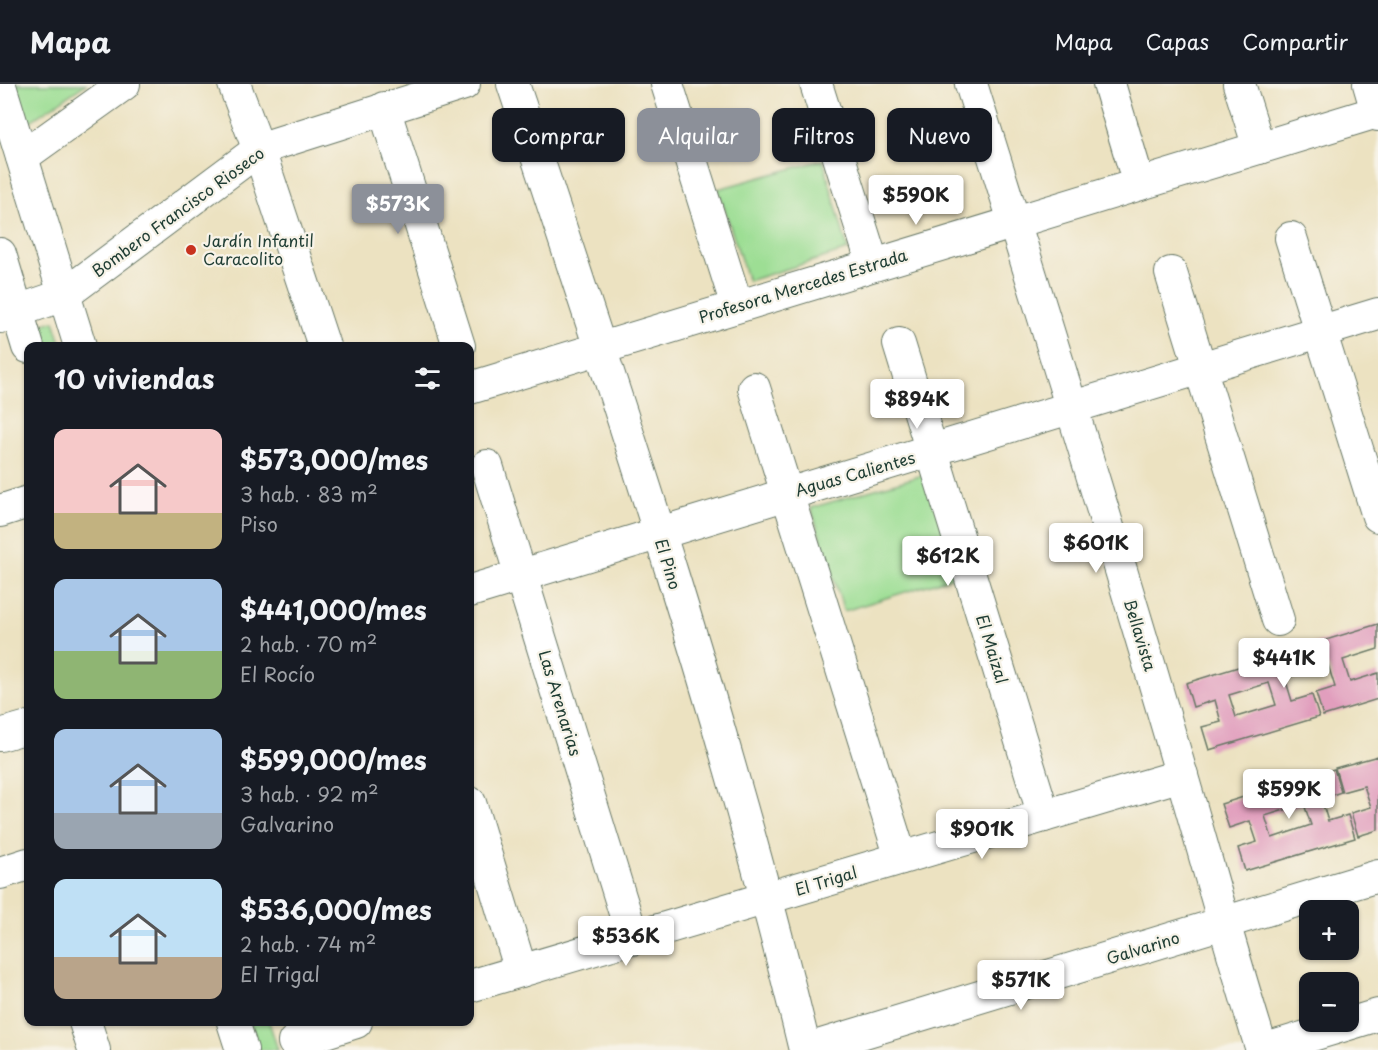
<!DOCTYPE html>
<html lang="es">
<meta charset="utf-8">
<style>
:root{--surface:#171b24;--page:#20242c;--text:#f1f3f6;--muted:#9ea1a6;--line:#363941;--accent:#8c9099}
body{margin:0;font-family:"Playpen Sans",sans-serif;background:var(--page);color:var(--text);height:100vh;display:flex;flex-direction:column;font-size:22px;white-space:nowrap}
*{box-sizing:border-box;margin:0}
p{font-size:20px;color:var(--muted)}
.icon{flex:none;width:33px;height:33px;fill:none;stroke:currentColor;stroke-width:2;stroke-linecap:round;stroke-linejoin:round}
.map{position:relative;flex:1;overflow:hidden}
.panel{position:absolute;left:24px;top:258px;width:450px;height:684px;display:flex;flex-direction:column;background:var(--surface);border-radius:12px;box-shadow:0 2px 4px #0004}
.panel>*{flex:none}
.hud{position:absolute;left:492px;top:24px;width:570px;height:54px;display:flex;gap:12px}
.fabs{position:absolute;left:1299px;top:816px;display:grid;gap:12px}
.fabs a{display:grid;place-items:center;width:60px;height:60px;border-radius:12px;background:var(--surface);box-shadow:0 2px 4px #0004;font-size:30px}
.price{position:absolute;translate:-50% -51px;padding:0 14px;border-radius:6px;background:#fff;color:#222;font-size:20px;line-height:39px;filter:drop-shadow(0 2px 3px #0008)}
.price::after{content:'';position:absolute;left:50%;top:36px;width:18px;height:14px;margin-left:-9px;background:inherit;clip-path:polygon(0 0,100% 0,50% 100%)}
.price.current{background:var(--accent);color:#fff}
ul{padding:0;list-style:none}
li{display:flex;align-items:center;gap:18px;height:150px;padding:0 30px}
li span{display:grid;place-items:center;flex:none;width:168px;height:120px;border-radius:12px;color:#555}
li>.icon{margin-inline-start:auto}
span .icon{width:72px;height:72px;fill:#fffc;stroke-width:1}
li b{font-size:26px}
h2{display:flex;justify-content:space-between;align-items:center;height:72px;padding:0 30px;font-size:26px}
.pill{padding:0 21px;border-radius:12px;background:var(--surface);box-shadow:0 2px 4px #0004;font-size:21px;line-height:54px}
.pill.current{background:var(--accent);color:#fff}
header{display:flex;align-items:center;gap:36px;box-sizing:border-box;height:84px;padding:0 30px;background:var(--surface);border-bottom:2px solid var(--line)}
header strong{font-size:28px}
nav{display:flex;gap:33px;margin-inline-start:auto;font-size:21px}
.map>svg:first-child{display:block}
.green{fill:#9dde94;stroke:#5e8e64;stroke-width:1.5}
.building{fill:#e19ebd;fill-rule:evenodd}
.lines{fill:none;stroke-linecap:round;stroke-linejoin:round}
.minor-casing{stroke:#677765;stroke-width:34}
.minor{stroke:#fff;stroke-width:32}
.poi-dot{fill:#c8321e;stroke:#f7f3e8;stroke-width:2}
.labels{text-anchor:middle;stroke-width:4.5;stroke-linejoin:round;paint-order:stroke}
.street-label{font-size:16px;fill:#1f3d34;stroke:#f7f3e8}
.poi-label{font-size:16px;fill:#1f3d34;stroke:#f7f3e8;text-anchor:start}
</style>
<header>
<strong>Mapa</strong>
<nav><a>Mapa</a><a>Capas</a><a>Compartir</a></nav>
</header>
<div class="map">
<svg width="1378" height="966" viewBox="0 0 1378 966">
<rect width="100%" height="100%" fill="#f7f3e8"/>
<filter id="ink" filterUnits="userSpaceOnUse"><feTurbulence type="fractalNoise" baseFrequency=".0167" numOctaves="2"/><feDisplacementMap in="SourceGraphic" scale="12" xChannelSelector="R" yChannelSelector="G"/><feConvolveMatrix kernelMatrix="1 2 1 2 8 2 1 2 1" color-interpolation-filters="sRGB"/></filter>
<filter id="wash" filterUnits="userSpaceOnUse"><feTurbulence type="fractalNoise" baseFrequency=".008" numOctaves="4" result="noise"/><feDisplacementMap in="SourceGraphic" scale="24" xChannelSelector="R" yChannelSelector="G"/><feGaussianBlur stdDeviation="1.35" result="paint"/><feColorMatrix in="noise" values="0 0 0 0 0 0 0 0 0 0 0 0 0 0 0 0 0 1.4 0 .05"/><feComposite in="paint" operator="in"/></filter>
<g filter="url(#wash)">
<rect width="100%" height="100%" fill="#ece2c1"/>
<!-- green -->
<g class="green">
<path d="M16 0H86L26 40Z"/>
<path d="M823 76 848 166 748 197 718 105Z"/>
<path d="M54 237 62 262H44L38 242Z"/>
<path d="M930 389 960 491 844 527 811 424Z"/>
<path d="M250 938H269L278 966H259Z"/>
</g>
<g id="blocks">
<!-- building -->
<g class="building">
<path d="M1378 540V565L1343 576 1350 598 1378 589V615L1323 632 1316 609 1335 603 1328 581 1306 587 1285 594 1292 617 1312 611 1319 633 1209 666 1202 643 1221 638 1215 616 1193 623 1186 599ZM1269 599 1276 621 1236 633 1229 611Z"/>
<path d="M1378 672V746L1358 752 1351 729 1371 723 1364 702 1342 708 1335 684Z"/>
<path d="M1334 685 1341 708 1321 715 1328 737 1348 731 1355 754 1245 787 1238 764 1257 758 1250 737 1229 744 1221 720ZM1304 720 1311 741 1272 754 1265 732Z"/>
</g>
</g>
</g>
<g filter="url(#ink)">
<use href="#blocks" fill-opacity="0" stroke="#677765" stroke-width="1.5"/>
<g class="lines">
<!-- minor casing -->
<g class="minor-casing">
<g id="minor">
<path d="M234 0 259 66 324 262"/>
<path d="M513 0C619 319 726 639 805 966"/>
<path d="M667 0 737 222"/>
<path d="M816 0 873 181"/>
<path d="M971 0C1043 229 1114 458 1181 689 1208 781 1233 874 1262 966"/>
<path d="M1109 0 1139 100"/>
<path d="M1239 0 1259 64"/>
<path d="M1369 0 1378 31"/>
<path d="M0 2 80 262"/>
<path d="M384 24 459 262"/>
<path d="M22 73 124 0"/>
<path d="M1291 154 1378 432"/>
<path d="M0 170 28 263"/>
<path d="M1171 189 1278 536"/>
<path d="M0 233 64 211 250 72 268 62 464 0"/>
<path d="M899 260 1044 732"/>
<path d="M470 304 1377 28"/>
<path d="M754 304 901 774"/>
<path d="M487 382 633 855"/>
<path d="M0 427 28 418"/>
<path d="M470 507 1378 230"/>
<path d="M0 651 28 643"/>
<path d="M470 719 521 887"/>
<path d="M0 789 28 780"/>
<path d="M470 902 1182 691"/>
<path d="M85 938 94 966"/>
<path d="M233 938 242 966"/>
<path d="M294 958 356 938"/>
<path d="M805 966 1378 792"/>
<path d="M1263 966 1378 931"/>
</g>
</g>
<!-- minor -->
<use href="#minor" class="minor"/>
</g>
</g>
<!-- markers -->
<circle class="poi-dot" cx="191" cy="166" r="6"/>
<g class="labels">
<!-- street labels -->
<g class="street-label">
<text transform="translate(178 128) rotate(-36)" y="6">Bombero Francisco Rioseco</text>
<text transform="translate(803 202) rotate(-17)" y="6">Profesora Mercedes Estrada</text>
<text transform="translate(855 390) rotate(-16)" y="6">Aguas Calientes</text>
<text transform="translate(668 480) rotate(73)" y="6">El Pino</text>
<text transform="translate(1140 551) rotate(73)" y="6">Bellavista</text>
<text transform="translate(992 565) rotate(73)" y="6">El Maizal</text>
<text transform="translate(560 619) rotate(73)" y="6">Las Arenarias</text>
<text transform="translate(826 797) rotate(-17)" y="6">El Trigal</text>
<text transform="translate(1143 864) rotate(-17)" y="6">Galvarino</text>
</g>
<!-- poi labels -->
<g class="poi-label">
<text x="203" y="163">Jardín Infantil<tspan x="203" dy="18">Caracolito</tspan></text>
</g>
</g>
</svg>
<div class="fabs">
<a>+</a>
<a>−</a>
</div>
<b class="price" style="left:916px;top:142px">$590K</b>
<b class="price current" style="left:398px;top:151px">$573K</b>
<b class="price" style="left:917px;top:346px">$894K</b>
<b class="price" style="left:1096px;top:490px">$601K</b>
<b class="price" style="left:948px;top:503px">$612K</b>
<b class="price" style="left:1284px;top:605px">$441K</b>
<b class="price" style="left:1289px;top:736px">$599K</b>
<b class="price" style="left:982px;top:776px">$901K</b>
<b class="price" style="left:626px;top:883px">$536K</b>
<b class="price" style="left:1021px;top:927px">$571K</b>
<div class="hud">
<a class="pill">Comprar</a>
<a class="pill current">Alquilar</a>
<a class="pill">Filtros</a>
<a class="pill">Nuevo</a>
</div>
<section class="panel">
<h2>10 viviendas<svg class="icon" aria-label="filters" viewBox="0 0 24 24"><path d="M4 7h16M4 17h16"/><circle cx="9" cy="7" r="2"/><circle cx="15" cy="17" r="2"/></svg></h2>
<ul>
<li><span style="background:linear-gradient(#f6c9c9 70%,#c2b280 0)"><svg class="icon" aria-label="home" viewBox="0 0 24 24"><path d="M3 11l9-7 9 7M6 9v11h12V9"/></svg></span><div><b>$573,000/mes</b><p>3 hab. · 83 m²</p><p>Piso</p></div></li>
<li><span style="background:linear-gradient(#a9c7e8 60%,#8fb573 0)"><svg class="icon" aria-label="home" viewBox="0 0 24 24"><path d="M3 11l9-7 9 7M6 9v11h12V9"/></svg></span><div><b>$441,000/mes</b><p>2 hab. · 70 m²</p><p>El Rocío</p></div></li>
<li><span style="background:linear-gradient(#a9c7e8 70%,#9aa5b1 0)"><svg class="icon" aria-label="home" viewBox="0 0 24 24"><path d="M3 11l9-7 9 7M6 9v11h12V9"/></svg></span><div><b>$599,000/mes</b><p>3 hab. · 92 m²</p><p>Galvarino</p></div></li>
<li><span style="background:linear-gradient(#bfe0f5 65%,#b9a48a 0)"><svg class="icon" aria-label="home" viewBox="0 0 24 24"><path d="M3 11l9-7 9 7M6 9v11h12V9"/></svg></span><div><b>$536,000/mes</b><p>2 hab. · 74 m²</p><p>El Trigal</p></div></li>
</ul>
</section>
</div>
